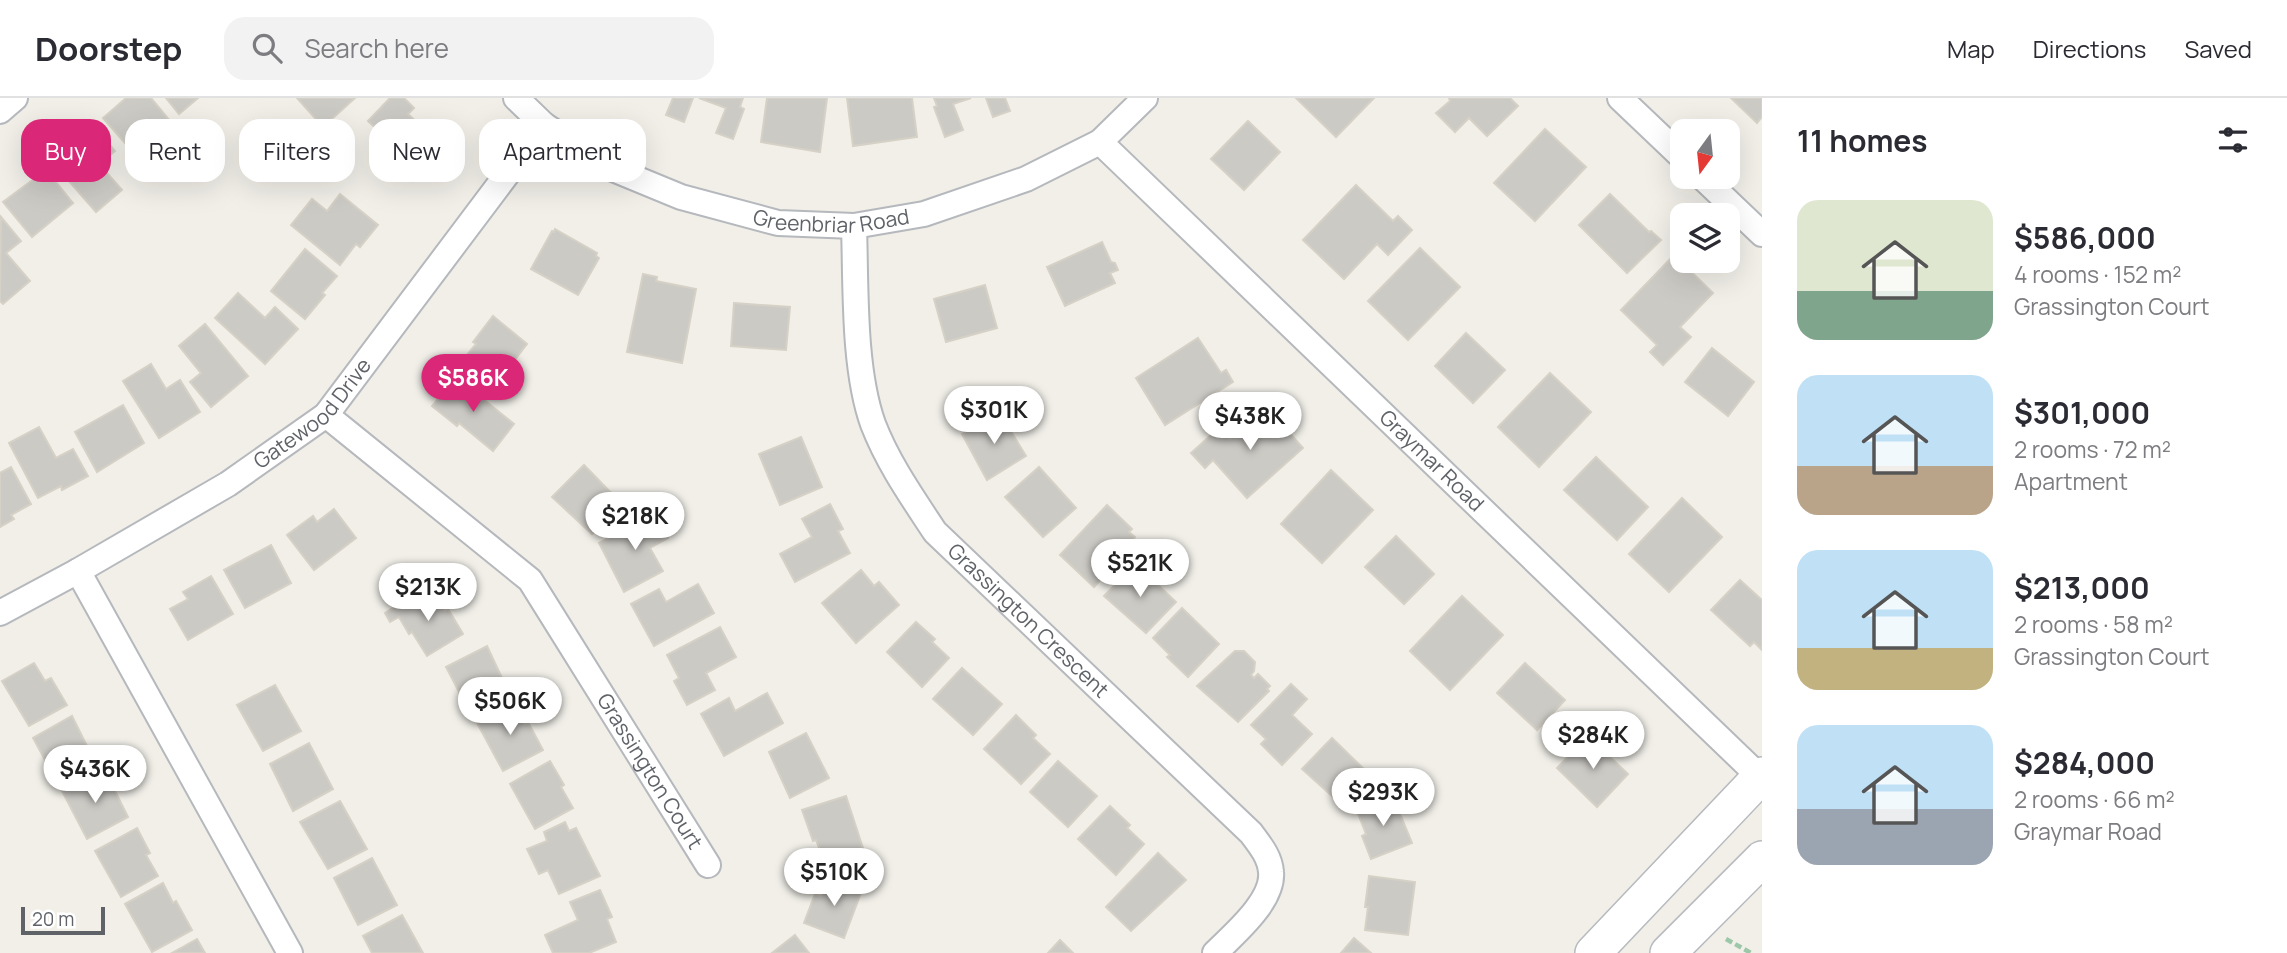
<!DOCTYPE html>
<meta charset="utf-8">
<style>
:root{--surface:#fff;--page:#f2f2f3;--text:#2b2b33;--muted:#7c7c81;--line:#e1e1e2;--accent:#db2777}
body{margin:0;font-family:Manrope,sans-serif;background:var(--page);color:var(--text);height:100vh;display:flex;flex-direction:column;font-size:26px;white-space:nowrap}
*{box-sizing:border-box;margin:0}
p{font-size:23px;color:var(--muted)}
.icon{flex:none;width:38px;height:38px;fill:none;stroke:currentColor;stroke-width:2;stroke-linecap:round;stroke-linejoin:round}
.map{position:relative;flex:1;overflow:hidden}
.drawer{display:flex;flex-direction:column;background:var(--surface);width:525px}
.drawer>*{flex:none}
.top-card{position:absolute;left:21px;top:21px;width:665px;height:63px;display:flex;gap:14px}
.needle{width:46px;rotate:195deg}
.buttons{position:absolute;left:1670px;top:21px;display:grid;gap:14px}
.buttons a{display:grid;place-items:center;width:70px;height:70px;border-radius:14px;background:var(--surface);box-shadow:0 7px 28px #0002;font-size:35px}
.scale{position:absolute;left:21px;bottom:18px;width:84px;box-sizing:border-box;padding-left:7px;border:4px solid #5f6368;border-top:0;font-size:19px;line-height:24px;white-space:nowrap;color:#5f6368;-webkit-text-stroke:5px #fff;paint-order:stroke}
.price{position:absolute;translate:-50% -60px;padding:0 16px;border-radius:24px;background:#fff;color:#222;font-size:23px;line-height:46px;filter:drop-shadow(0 2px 4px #0008)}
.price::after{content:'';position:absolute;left:50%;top:42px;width:21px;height:16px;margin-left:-10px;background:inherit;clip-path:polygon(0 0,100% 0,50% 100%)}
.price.active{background:var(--accent);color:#fff}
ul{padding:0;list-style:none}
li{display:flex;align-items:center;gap:21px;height:175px;padding:0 35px}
li span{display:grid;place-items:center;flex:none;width:196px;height:140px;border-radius:21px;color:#555}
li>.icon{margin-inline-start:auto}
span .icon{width:84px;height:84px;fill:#fffc;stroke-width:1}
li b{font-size:30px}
h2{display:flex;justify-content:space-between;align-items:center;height:84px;padding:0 35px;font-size:30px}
.tag{padding:0 24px;border-radius:21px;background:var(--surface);box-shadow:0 7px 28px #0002;font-size:24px;line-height:63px}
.tag.active{background:var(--accent);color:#fff}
header{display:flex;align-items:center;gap:42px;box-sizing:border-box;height:98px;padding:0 35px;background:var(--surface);border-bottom:2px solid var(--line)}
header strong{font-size:33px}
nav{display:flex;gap:38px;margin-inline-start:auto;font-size:24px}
.search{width:490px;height:63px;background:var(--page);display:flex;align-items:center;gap:18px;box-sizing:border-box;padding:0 24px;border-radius:21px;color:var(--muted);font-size:26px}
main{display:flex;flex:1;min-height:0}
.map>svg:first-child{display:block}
.building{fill:#cccac5;stroke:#d6d1c6;stroke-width:2}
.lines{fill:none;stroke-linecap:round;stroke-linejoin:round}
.street-casing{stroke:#b5b8bc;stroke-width:28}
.secondary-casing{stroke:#b6babf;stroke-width:38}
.path{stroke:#9cc7a9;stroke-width:4.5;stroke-dasharray:7 3.5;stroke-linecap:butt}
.street{stroke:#fff;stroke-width:24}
.secondary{stroke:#fff;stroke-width:35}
.labels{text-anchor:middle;stroke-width:5;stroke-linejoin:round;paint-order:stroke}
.street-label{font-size:21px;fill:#5f6368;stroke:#fff}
</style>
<header>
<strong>Doorstep</strong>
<div class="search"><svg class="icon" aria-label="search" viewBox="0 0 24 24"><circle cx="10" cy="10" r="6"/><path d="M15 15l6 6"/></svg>Search here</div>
<nav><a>Map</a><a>Directions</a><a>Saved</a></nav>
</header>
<main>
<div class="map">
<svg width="1762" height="855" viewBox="0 0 1762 855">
<rect width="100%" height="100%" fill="#f1efe8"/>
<!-- building -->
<g class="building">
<path d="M126 0H151L185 41 158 63 135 36 125 45 103 20Z"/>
<path d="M166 0H198L179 16Z"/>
<path d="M297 0H355L323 29Z"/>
<path d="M390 0H404L414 10 408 16 444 50 413 83 373 45 382 36 368 23Z"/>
<path d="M673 0H693L684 24 666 17Z"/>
<path d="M699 0H743L740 9 744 11 733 41 716 35 726 10Z"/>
<path d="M767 0H827L820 54 761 44Z"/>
<path d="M847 0H912L917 39 853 48Z"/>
<path d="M934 0H971L953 6 963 32 945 39 934 9 937 8Z"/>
<path d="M986 0H1005L1010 13 993 19Z"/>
<path d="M1296 0H1374L1336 39Z"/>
<path d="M1510 0 1518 8 1487 38 1469 20 1455 34 1436 15 1450 3 1449 0Z"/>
<path d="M1731 0H1762V19L1757 25Z"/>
<path d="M1248 23 1280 54 1244 92 1211 61Z"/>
<path d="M94 28 115 53 99 66 122 92 96 114 55 67 74 50 72 47Z"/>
<path d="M1545 31 1586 69 1535 123 1494 85Z"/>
<path d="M46 72 73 105 32 139 3 104Z"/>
<path d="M1356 87 1393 123 1398 118 1412 132 1388 157 1377 146 1344 181 1303 142Z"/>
<path d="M340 96 378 127 360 149 356 146 340 167 291 127 312 101 327 113Z"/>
<path d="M1610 96 1649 134 1651 133 1661 142 1627 175 1579 127Z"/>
<path d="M1 119 21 143 6 155 30 183 3 206 0 203Z"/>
<path d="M555 131 597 155 596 158 599 160 578 197 531 171 552 133 554 134Z"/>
<path d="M1102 144 1111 164 1115 165 1118 172 1110 175 1115 185 1065 208 1047 169Z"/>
<path d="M1420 150 1460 189 1408 242 1368 203Z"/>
<path d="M305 151 337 178 322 195 325 197 305 221 271 193Z"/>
<path d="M1674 157 1713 195 1680 229 1691 239 1663 267 1650 254 1657 247 1621 212Z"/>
<path d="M643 176 657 179 656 183 696 191 682 265 627 254Z"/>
<path d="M985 187 997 230 946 244 934 201Z"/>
<path d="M238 195 265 220 275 209 298 231 265 266 215 220Z"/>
<path d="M734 205 790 209 786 252 731 248Z"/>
<path d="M493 218 527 246 494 289 462 263 476 246 473 244Z"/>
<path d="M205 226 248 278 211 309 190 284 201 275 179 248Z"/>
<path d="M1466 235 1505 272 1473 305 1435 268Z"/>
<path d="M1198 240 1221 275 1226 272 1233 284 1165 327 1136 280Z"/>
<path d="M1712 250 1754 284 1728 318 1685 284Z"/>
<path d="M151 266 166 291 180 282 200 314 159 340 123 283Z"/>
<path d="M1550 275 1591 314 1539 369 1498 329Z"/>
<path d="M456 279 514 326 493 353 459 325 457 328 432 308Z"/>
<path d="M123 307 144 345 97 374 75 334Z"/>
<path d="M1266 309 1303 350 1247 400 1213 362 1205 370 1191 355 1220 329 1230 341Z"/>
<path d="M999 314 1026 358 987 382 962 336Z"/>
<path d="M39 329 56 360 73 351 88 378 62 392 61 388 38 400 9 345Z"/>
<path d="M801 339 822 389 780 407 759 356Z"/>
<path d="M1596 359 1648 409 1617 442 1564 392Z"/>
<path d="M584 367 622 406 592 436 552 399Z"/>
<path d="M11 369 31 406 11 417 14 421 0 429V375Z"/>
<path d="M1039 369 1076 410 1043 439 1005 399Z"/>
<path d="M1331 372 1373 412 1322 465 1281 426Z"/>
<path d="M1682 400 1722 439 1669 494 1629 456Z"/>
<path d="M830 406 843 431 838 433 850 455 795 484 780 456 812 439 802 421Z"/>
<path d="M1107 407 1132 431 1129 434 1135 439 1122 453 1116 447 1106 458 1115 466 1094 489 1060 457Z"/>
<path d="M334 411 356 440 314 472 287 437 313 418 317 424Z"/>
<path d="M655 415 668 440 650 450 663 473 624 494 599 445Z"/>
<path d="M1396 438 1434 476 1404 506 1365 469Z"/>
<path d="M271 447 291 485 245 510 224 472Z"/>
<path d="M1136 466 1176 504 1146 535 1104 498Z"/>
<path d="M861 472 874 488 879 484 899 507 856 545 822 505Z"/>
<path d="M211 478 233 516 188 542 170 511 188 501 183 494Z"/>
<path d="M1740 482 1762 502V552L1754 544 1750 548 1711 512Z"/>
<path d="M698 486 714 515 654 548 631 506 659 491 666 504Z"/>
<path d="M433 494 445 513 448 511 463 536 427 558 412 534 409 536 399 519 390 524 385 515 400 505 404 511Z"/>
<path d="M1462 498 1503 537 1450 592 1410 553Z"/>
<path d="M1182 510 1219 546 1188 579 1167 559 1170 557 1153 540Z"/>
<path d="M916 524 935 541 932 544 949 560 922 589 887 554Z"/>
<path d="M720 529 736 559 706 575 715 592 687 607 674 583 679 580 667 557Z"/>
<path d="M487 548 509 595 470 615 446 569Z"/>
<path d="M1235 553H1244L1255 564 1254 573 1251 577 1254 580 1258 576 1270 588 1267 591 1269 593 1238 624 1197 588Z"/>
<path d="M34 565 45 583 51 580 67 607 29 628 2 583Z"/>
<path d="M1525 565 1565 602 1537 632 1497 595Z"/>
<path d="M962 570 1002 606 973 637 933 601Z"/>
<path d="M1291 586 1307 601 1292 617 1312 636 1282 667 1261 646 1266 641 1251 627Z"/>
<path d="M275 587 301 633 263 653 237 607Z"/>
<path d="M767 595 783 625 724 658 701 616 729 600 735 613Z"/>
<path d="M514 606 525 626 528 624 543 652 503 673 477 625Z"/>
<path d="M1016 617 1036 637 1033 640 1050 656 1021 686 984 651Z"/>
<path d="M72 618 95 664 57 684 33 640Z"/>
<path d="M806 635 829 680 790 700 769 654Z"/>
<path d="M1588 638 1628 676 1597 709 1557 670Z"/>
<path d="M1332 640 1369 676 1341 706 1302 671Z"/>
<path d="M309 645 333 691 293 713 270 666Z"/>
<path d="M550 663 564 687 561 689 573 710 535 731 510 686Z"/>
<path d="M1058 663 1097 698 1068 729 1030 694Z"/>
<path d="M100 673 111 692 114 691 128 719 87 741 62 693Z"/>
<path d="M846 698 863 750 824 763 816 742 813 743 802 712Z"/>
<path d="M1393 699 1412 745 1371 761 1362 738 1366 736 1357 713Z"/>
<path d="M340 703 367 751 328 771 300 724Z"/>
<path d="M1110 708 1130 727 1127 730 1144 746 1116 777 1078 741Z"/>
<path d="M565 724 569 733 576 730 600 778 559 796 548 772 539 776 527 751 547 743 544 734Z"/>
<path d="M137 730 150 755 146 757 158 778 121 799 95 753Z"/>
<path d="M1158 755 1186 782 1131 833 1106 809Z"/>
<path d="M372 760 397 807 358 827 334 780Z"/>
<path d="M1369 778 1415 784 1408 837 1365 832 1368 809H1365Z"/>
<path d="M829 780 862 792 844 840 804 825 815 796 821 798Z"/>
<path d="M163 785 173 805 176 803 192 832 152 854 125 806Z"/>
<path d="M600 792 612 819 607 821 616 844 589 855H553L545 837 578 822 570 804Z"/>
<path d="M402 817 423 855H372L363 838Z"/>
<path d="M795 837 809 855H772Z"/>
<path d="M1354 840 1371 855H1341Z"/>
<path d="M197 841 205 855H172Z"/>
<path d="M1060 842 1073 855H1048Z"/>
</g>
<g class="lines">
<!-- street casing -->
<g class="street-casing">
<g id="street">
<path id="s1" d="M516 0 544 27 613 71 681 99 778 125 854 128 924 116 1026 81 1100 44 1145 0"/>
<path d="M1620 0 1682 59"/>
<path d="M0 13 15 0"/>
<path id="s2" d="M1100 44 1762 681"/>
<path d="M1702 79 1762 136"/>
<path id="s3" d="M854 128C856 188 853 270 873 326 888 365 912 399 935 434L1251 735C1260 747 1270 759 1271 774 1274 803 1233 837 1215 855"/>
<path id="s4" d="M326 317 530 482 708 767"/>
<path d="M78 473 290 855"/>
<path id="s5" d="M0 515 78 473 228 386 326 317 544 27"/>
</g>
</g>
<!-- secondary casing -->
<g class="secondary-casing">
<g id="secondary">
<path d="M1593 855 1762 677"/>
<path d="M1668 855 1762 761"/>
</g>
</g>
<!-- path -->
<path class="path" d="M1726 841 1751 855"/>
<!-- street -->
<use href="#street" class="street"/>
<!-- secondary -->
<use href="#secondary" class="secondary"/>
</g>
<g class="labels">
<!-- street labels -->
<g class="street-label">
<text dy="7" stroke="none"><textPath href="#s1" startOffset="348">Greenbriar Road</textPath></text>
<text dy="7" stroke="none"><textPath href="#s5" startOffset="373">Gatewood Drive</textPath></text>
<text dy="7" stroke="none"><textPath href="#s2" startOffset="460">Graymar Road</textPath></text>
<text dy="7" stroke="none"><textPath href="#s3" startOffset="453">Grassington Crescent</textPath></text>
<text dy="7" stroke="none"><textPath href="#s4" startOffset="488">Grassington Court</textPath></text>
</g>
</g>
</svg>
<div class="buttons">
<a><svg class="needle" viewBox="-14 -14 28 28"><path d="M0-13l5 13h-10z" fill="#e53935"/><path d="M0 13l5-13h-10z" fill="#7c7c81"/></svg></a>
<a><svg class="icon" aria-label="layers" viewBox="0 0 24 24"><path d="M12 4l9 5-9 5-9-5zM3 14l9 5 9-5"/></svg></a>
</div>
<div class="scale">20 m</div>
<b class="price active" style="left:473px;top:316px">$586K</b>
<b class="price" style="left:994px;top:348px">$301K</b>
<b class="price" style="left:1250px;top:354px">$438K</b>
<b class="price" style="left:635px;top:454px">$218K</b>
<b class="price" style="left:1140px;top:501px">$521K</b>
<b class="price" style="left:428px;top:525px">$213K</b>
<b class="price" style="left:510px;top:639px">$506K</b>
<b class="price" style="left:1593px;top:673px">$284K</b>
<b class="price" style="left:95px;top:707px">$436K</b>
<b class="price" style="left:1383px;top:730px">$293K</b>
<b class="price" style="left:834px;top:810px">$510K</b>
<div class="top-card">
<a class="tag active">Buy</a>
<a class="tag">Rent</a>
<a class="tag">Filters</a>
<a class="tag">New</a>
<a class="tag">Apartment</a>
</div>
</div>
<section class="drawer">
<h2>11 homes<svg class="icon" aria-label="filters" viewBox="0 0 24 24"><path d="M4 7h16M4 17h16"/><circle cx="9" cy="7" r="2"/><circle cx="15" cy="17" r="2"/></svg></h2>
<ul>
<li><span style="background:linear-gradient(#dfe7d0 65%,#7fa58c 0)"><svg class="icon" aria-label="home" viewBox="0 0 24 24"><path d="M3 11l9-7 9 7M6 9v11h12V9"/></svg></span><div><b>$586,000</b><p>4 rooms · 152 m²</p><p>Grassington Court</p></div></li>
<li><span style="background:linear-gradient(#bfe0f5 65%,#b9a48a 0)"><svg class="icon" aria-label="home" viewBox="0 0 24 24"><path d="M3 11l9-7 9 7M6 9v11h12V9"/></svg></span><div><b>$301,000</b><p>2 rooms · 72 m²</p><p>Apartment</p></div></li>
<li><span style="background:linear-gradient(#bfe0f5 70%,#c2b280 0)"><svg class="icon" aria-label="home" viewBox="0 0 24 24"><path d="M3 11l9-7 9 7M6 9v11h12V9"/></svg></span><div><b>$213,000</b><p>2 rooms · 58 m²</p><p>Grassington Court</p></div></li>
<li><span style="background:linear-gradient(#bfe0f5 60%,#9aa5b1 0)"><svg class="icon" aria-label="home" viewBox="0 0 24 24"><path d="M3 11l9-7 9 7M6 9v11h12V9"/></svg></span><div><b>$284,000</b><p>2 rooms · 66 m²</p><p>Graymar Road</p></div></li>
</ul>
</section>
</main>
